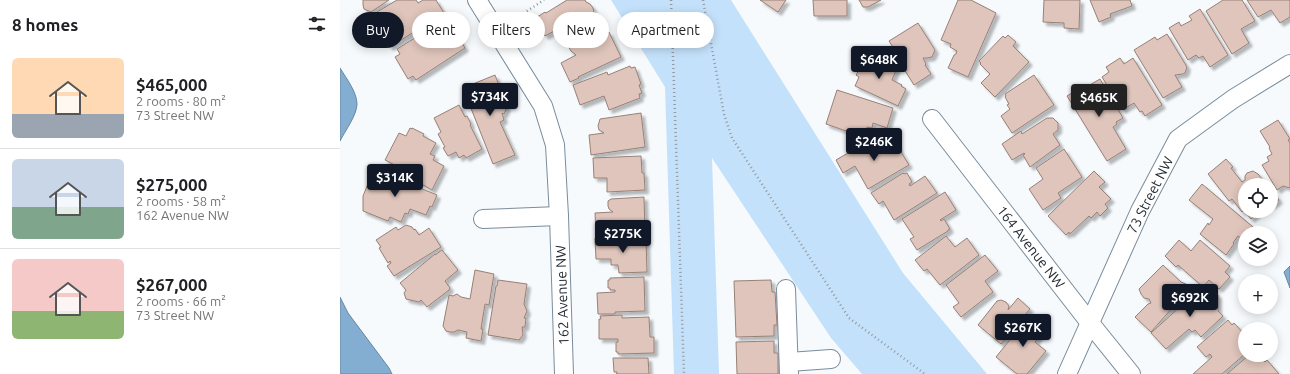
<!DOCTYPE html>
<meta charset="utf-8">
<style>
:root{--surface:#fff;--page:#f2f2f2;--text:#202124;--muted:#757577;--line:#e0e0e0;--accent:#111827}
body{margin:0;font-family:Ubuntu,sans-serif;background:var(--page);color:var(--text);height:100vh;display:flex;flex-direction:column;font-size:15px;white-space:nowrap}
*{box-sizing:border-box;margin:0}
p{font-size:13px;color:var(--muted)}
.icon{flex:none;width:22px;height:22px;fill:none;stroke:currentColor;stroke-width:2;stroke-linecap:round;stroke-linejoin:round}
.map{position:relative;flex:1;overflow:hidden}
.side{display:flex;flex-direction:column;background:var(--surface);width:340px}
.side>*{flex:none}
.hud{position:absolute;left:12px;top:12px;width:380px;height:36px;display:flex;gap:8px}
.buttons{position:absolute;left:898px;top:178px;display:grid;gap:8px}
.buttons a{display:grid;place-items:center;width:40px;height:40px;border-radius:50%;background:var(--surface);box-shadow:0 2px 10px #0003;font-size:20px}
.price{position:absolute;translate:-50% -34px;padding:0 9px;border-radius:4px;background:var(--accent);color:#fff;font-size:13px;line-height:26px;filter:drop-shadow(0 1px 2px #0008)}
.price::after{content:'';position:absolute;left:50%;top:24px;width:12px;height:9px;margin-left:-6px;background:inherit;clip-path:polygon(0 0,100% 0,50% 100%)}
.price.active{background:#222;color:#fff}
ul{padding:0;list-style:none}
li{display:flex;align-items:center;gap:12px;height:100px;padding:0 12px}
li+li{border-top:1px solid var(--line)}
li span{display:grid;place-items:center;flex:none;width:112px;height:80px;border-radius:6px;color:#555}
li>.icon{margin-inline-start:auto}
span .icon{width:48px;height:48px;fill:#fffc;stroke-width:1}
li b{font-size:17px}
h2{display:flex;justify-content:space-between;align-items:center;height:48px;padding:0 12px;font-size:17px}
.chip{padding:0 14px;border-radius:18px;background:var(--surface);box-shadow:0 2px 10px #0003;font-size:14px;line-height:36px}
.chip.active{background:var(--accent);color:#fff}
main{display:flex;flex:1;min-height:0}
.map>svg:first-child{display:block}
.green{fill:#c4e1fb}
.water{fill:#84aed1;stroke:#6787a2}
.building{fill:#dfc5bb;stroke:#988076;filter:url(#shadow)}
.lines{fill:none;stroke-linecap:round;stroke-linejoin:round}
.minor-casing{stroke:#798c9c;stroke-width:20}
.path{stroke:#92989d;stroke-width:2.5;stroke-dasharray:1 3;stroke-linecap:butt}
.minor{stroke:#fff;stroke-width:18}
.labels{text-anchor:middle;stroke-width:4;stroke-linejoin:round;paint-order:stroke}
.street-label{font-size:14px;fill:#242c33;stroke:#fff}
</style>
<main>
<section class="side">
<h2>8 homes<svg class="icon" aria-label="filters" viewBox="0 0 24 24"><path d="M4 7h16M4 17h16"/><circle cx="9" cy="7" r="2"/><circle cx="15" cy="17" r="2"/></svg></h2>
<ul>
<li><span style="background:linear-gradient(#ffd9b3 70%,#9aa5b1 0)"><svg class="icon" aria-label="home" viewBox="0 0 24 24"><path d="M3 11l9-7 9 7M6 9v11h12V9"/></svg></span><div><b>$465,000</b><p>2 rooms · 80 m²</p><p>73 Street NW</p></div></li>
<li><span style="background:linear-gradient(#c9d6e8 60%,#7fa58c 0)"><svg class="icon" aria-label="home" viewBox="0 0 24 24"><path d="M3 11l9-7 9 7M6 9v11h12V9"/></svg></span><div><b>$275,000</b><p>2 rooms · 58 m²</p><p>162 Avenue NW</p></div></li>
<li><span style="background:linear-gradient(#f6c9c9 65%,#8fb573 0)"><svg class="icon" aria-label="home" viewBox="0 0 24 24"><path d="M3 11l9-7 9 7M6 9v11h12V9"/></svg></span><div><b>$267,000</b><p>2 rooms · 66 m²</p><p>73 Street NW</p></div></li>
</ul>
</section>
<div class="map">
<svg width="950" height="374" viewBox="0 0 950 374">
<defs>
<filter id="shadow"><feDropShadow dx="3.5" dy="3.5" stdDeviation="1" flood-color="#0004"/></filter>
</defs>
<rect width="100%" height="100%" fill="#f6fafd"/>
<!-- green -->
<path class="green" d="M271 0H391L563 273 647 374H522L491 338 372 158 379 374H334L325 87Z"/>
<!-- water -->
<g class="water">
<path d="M0 68C6 78 17 92 17 104 17 115 5 131 0 141Z"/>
<path d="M950 266V288L944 272Z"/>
<path d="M0 297 8 313 49 368 52 374H0Z"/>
</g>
<!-- building -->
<g class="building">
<path d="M23 0H49L31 12 24 9 23 5Z"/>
<path d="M57 0H76L78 3 83 0H96L104 13 50 47 41 34 44 32 32 15Z"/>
<path d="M227 0H245L246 2 250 4 253 8 254 13 252 17 254 19 225 37H223L221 33V31L220 28 205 36 194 19 205 12 206 13Z"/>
<path d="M420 0H446L438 12Z"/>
<path d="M473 0H507V16H474Z"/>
<path d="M519 0H541L528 7H523Z"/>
<path d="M618 0H631L656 13 628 77 608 68 614 55 616 54 617 51 610 47 611 44 601 40Z"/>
<path d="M704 0H740L739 29 724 28V23L703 22Z"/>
<path d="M750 0H790L792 6 770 14 771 17 759 22Z"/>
<path d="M883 0H902L915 21 901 29 909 43 892 54 866 11Z"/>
<path d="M907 0H950V17L940 23 931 10 918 17Z"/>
<path d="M860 9 888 55 870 67 863 56 859 58 856 55 848 60 829 28 839 22 841 26 852 20 849 16Z"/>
<path d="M578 23 595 50 592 57 587 58H583L586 64 585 65 591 74 574 85 562 66 564 65 549 41Z"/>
<path d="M259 27 263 35 269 32 281 57 238 77 239 78 230 82 221 63 236 55 231 51 228 46 230 41Z"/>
<path d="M86 31 89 32 93 36 92 42 94 45 115 32 125 48 76 80 73 76 68 79 55 57 60 54 57 49Z"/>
<path d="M827 34 847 67 845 73 843 74 835 75 842 87 823 98 794 50 815 37 817 40Z"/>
<path d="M668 35 676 42 673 46 689 62 655 97 641 83 650 74 640 64 641 63 639 61 663 36 665 38Z"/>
<path d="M525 53 557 68 552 80 562 85 561 86 566 89 558 106 515 86 519 77 516 75 521 67 519 66Z"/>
<path d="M780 58 784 64 793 58 822 105 805 116 802 111 800 112 794 103 782 110 762 77 769 72 766 67Z"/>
<path d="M290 66 291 68 295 67 301 84 299 85 302 93 299 94 300 98 269 110 264 96 240 105 233 85 267 72 268 75Z"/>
<path d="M155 75 162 93 166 96 168 99 165 105 167 107 164 114 162 113 164 120 160 122 175 155 153 164 123 88Z"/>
<path d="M694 75 714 105 672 133 661 116 670 109 667 105 669 104 665 97 666 96 665 94Z"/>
<path d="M760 79 783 118 776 122 777 124 773 127 786 149 767 161 727 96 740 88 743 93 750 88 748 86Z"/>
<path d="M497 90 553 108 547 128 533 123 532 128 527 127 524 135 512 131V133L486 124Z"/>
<path d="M119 105 125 117 127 116 131 124 130 125 142 149 126 158 124 155 119 158 116 152 108 156 103 148 105 147 98 134 101 132 94 118Z"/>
<path d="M301 113 305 147 251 155 249 135 264 133 259 130 258 126 260 119Z"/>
<path d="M707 118H713L718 123V130L713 134 720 145 690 167 683 155 685 154 684 153 672 160 662 144 681 131 682 134Z"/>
<path d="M938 120 950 139 948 140 950 143V188L943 186 937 190 922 165 929 161 927 157 932 154 929 148 930 147 920 131Z"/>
<path d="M70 128 72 129V128L84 134 83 136 96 143 90 154 95 156 93 160 104 166 92 190 66 175 68 172 45 160 59 133 66 136Z"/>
<path d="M536 139 543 151 556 144 569 165 528 189 515 166 503 173 496 160 525 143 526 145Z"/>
<path d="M724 149 742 177 718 193 721 198 703 210 689 189 703 179 696 168Z"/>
<path d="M301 156 302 173H304L305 190 267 192V178H254L253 158Z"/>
<path d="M886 159 893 167 891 168 902 182 905 180V176L907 173 913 171 918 174 927 185H905V211H921L911 219 904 211 902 212 892 199 889 201 868 174Z"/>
<path d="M34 169 97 195 92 207 90 206 86 215 70 209 68 214 65 213 61 222 50 217 48 221 23 211V196Z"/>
<path d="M754 171 765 182 759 187 771 199 765 204 768 208 760 216 757 212 751 218 749 216 730 234 729 232 726 235 708 216Z"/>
<path d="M563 173 564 174 567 173 572 182 569 184 570 186 585 176 597 193 554 220 543 201 539 204 531 193Z"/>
<path d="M862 184 913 227 907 233H905V236L902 239 898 236 893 243 894 244 886 255 860 234 868 223 869 225 873 219 849 200Z"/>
<path d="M931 190 939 200 931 206Z"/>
<path d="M605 192 616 210 600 220 601 221 604 219 610 229 608 230V231L577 250 570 239 574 237 562 219Z"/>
<path d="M304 197 305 232 256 233 255 213 273 212 269 209 268 206V201L271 199Z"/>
<path d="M66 225 72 227 74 230 75 229 79 235 89 228 101 247 54 276 47 266 51 263 50 261 48 263 39 248 41 247 36 240 56 227 58 230Z"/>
<path d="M606 236 615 247 627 238 639 255 600 285 587 269 584 271 575 260Z"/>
<path d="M280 237 281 241 306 240 307 272 279 273 278 265H271V259H256L255 238Z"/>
<path d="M839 240 851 251 860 240 890 266 885 272 890 277 879 289 869 280 863 287 838 265 836 267 825 256Z"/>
<path d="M102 250 118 270 105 281 110 288 109 290 87 307 81 300 79 302 66 299 64 293 66 290 60 283 95 254V255Z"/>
<path d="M645 255 658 271 645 281 653 292 621 317 613 307 619 303 606 285Z"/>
<path d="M823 265 841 282 846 284 848 287 849 291 846 296 841 298 811 332 795 317 808 304 811 303 809 299 804 298 801 294 799 289Z"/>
<path d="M135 270 154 274 149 305 145 304 141 329H143L141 341 126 338 127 332 118 330 114 332H110L106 331 103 326 109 295 113 296 117 294 121 297 130 299Z"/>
<path d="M304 277 305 311 275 312V314H258L257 293 275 292V290H270V288H268V280H270V278Z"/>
<path d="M158 280 187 284 184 304 187 311 184 318H186L185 327H182L183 335 179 340 148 335 156 286H157Z"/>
<path d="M431 280 432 292H435L437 325H434V336L396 337 394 281Z"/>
<path d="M862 287 868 294 872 292 878 295V311L883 316 861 337 855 330 852 332 849 329 826 349 811 333Z"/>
<path d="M678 298 690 309 661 344 638 325 657 301 661 300 666 302 669 306 668 310Z"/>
<path d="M282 315V318L309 317 310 337H314V353L278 354V352H276V342H278V339H259V319H261L260 316Z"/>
<path d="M686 316 704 330 695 342 706 351 687 374H677L656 357 673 336 671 334Z"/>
<path d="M888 320 892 325 894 323 905 335V354L882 374H853L872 357 870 354 866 357 857 347Z"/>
<path d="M434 341V353H438V374H397L396 342Z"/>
<path d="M909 355H919L925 362 927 360 939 374H887Z"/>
<path d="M273 358H308L309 374H276H277V372H274Z"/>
</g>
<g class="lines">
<!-- minor casing -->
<g class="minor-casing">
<g id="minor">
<path d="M137 0 203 106 215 145 219 216 224 374"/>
<path d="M592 119 750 323 791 374"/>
<path d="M143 219 219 216"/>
<path d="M446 289 449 374"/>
<path d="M449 362 491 359"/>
<path d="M727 374 800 211 838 139 893 99 950 64"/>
</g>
</g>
<!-- path -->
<g class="path">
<path d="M331 0 344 374"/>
<path d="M363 0 384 114 392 138 509 318 585 374"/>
<path d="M170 22 204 0"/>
</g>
<!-- minor -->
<use href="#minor" class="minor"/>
</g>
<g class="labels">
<!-- street labels -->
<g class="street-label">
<text transform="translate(810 195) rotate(-63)" y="5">73 Street NW</text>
<text transform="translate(691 247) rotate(52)" y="5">164 Avenue NW</text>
<text transform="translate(222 295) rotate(-92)" y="5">162 Avenue NW</text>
</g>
</g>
</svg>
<div class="buttons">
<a><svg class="icon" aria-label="locate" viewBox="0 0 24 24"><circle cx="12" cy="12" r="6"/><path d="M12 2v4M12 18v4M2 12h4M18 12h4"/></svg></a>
<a><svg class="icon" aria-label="layers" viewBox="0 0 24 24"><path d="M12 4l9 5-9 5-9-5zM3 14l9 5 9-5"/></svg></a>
<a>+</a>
<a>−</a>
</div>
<b class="price" style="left:539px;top:80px">$648K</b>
<b class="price" style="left:150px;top:117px">$734K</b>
<b class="price active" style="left:759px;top:118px">$465K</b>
<b class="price" style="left:534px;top:162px">$246K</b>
<b class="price" style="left:55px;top:198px">$314K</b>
<b class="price" style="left:283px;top:254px">$275K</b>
<b class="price" style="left:850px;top:318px">$692K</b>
<b class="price" style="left:683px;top:348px">$267K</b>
<div class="hud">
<a class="chip active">Buy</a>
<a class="chip">Rent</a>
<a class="chip">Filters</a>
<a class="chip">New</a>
<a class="chip">Apartment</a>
</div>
</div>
</main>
